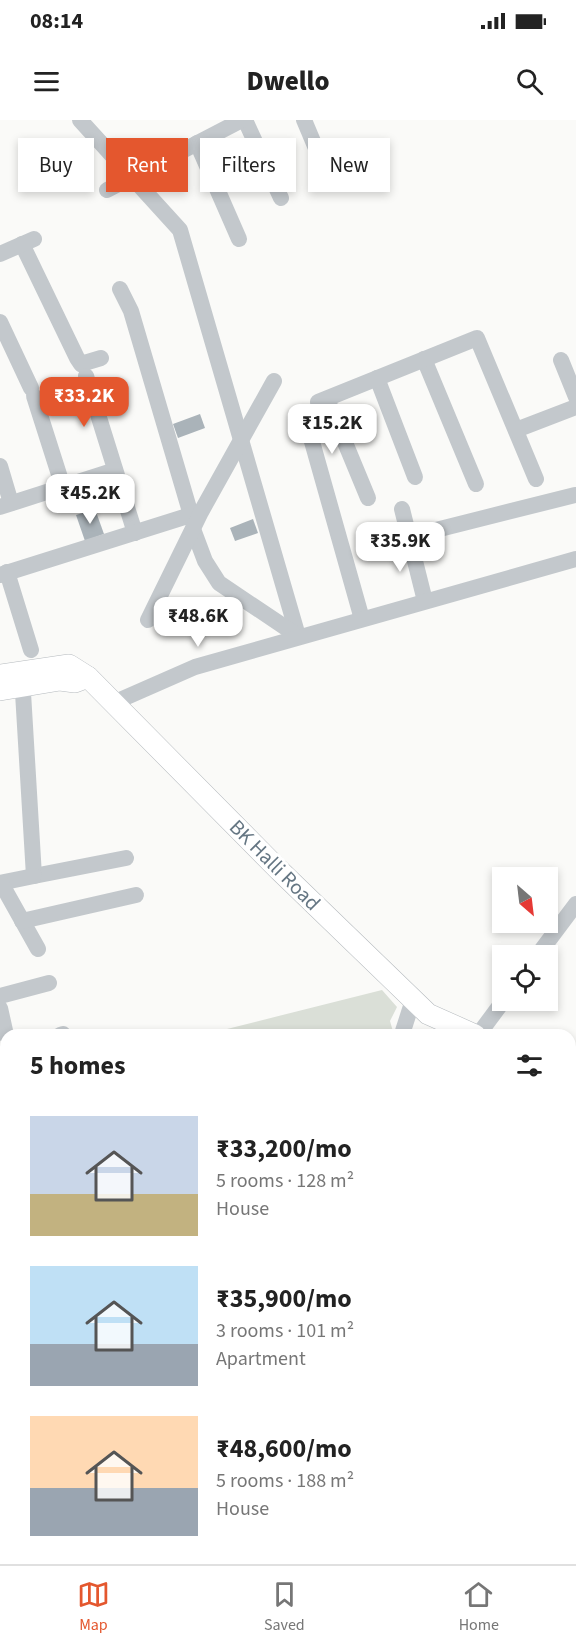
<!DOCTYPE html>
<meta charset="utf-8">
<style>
:root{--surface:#fff;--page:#f6f6f6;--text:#222;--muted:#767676;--line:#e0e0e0;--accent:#e4572e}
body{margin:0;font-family:"Source Sans 3",sans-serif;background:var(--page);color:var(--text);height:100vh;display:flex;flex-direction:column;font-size:22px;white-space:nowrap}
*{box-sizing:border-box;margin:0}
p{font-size:20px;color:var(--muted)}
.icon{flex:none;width:33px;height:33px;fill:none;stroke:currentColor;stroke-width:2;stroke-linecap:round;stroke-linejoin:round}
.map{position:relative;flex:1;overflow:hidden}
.sheet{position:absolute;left:0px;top:909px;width:576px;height:536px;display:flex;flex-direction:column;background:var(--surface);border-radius:18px 18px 0 0;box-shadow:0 3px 9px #0003}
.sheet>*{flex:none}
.guide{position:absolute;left:18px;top:18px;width:540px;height:54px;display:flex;gap:12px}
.needle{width:39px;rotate:152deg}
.fabs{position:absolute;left:492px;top:747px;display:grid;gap:12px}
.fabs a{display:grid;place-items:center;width:66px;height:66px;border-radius:0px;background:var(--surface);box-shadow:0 3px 9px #0003;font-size:30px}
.price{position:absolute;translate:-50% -51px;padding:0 14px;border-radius:12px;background:#fff;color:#222;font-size:20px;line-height:39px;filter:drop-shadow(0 2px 3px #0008)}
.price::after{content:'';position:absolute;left:50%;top:36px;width:18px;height:14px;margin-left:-9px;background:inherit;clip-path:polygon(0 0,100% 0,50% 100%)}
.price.active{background:var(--accent);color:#fff}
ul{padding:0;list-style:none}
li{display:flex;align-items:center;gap:18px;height:150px;padding:0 30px}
li span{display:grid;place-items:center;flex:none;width:168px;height:120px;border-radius:0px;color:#555}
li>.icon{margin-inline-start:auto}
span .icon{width:72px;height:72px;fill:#fffc;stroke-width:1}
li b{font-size:26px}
h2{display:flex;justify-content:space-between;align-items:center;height:72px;padding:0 30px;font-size:26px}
.tag{padding:0 21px;border-radius:0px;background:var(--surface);box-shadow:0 3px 9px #0003;font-size:21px;line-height:54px}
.tag.active{background:var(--accent);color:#fff}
.status{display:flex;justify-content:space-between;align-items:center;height:42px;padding:0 30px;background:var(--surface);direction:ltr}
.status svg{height:16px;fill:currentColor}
header{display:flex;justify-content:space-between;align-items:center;height:78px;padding:0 30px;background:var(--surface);font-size:27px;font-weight:800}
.tabs{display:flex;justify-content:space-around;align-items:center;height:84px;border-top:2px solid var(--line);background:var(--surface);font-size:16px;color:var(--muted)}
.tabs a{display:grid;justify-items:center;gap:3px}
.tabs .active{color:var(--accent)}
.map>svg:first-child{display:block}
.green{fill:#dadfd7}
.building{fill:#aab3b9}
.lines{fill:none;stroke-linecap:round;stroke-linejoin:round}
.major-casing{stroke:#b5babe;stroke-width:22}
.minor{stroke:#c3c8cc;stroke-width:16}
.major{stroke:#fff;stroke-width:21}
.labels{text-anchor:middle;stroke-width:6;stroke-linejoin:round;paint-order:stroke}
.street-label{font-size:21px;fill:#657683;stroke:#fff}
</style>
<div class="status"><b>08:14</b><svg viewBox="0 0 49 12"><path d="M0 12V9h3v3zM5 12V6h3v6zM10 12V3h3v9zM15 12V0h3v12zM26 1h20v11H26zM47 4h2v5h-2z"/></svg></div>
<header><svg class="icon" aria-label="menu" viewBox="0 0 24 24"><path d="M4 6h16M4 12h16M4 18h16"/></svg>Dwello<svg class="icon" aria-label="search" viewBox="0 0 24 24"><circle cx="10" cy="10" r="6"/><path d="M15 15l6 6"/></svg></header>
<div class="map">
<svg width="576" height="1444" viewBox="0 0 576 1444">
<rect width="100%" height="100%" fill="#fafaf8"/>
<!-- green -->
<path class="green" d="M382 870 397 887 390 901 394 915H203Z"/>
<!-- building -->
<g class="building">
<path d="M200 294 205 308 178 318 173 304Z"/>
<path d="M95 389 104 414 85 421 76 395Z"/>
<path d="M253 399 258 413 235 421 230 408Z"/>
<path d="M383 1438H452V1439L438 1444H385Z"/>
</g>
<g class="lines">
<!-- major casing -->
<g class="major-casing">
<g id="major">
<path d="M0 555 69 545 88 557 279 750 428 894 475 915"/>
<path d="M0 570 60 560 75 562 88 557"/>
<path d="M570 957 576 960"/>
</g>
</g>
<!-- minor -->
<g class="minor">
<path d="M80 0 180 110 298 516"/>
<path d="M245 0 281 78"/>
<path d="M304 0 320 38"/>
<path d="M197 23 239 119"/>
<path d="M107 70 242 0"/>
<path d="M22 124 77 238 81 244 101 238"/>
<path d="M0 134 34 119"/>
<path d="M120 169 131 191 191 395"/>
<path d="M0 202 31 268"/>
<path d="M424 239 476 364"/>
<path d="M561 240 576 277"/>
<path d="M86 256 135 413"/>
<path d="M377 258 415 357"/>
<path d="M34 276 63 367"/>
<path d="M327 279 368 378"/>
<path d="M318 282 477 218 536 359"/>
<path d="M516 310 576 287"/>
<path d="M309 311 362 499"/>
<path d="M0 346 11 383"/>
<path d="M0 387 115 350"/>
<path d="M402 389 425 481"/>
<path d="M193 409 205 441 219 463 298 516"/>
<path d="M408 417 575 375"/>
<path d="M7 452 31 530"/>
<path d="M0 455 200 392"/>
<path d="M148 500 201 392 274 261"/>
<path d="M22 556 34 756 126 738"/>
<path d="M113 583 195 547 576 439"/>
<path d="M0 763 34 756"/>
<path d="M1 763 38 829"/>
<path d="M22 801 136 775"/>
<path d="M537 836 576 784"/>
<path d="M0 876 49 863"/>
<path d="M0 888 6 915"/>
<path d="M60 915 63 914"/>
<path d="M404 915 403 911 413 880"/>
<path d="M478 915 504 880"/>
<path d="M3 1005 6 1004"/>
<path d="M332 1438 333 1444"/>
</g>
<!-- major -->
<use href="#major" class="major"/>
</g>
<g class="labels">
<!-- street labels -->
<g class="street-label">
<text transform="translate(275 745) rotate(45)" y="7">BK Halli Road</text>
</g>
</g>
</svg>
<div class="fabs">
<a><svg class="needle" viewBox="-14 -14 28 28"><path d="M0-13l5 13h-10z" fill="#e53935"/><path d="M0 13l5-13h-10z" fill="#767676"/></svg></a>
<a><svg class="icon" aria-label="locate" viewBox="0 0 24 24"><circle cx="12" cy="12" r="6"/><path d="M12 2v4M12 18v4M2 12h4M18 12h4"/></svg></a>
</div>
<b class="price active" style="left:84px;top:308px">₹33.2K</b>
<b class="price" style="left:332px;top:335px">₹15.2K</b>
<b class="price" style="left:90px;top:405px">₹45.2K</b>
<b class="price" style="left:400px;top:453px">₹35.9K</b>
<b class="price" style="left:198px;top:528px">₹48.6K</b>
<div class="guide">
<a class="tag">Buy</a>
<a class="tag active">Rent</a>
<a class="tag">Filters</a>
<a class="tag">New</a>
</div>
<section class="sheet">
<h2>5 homes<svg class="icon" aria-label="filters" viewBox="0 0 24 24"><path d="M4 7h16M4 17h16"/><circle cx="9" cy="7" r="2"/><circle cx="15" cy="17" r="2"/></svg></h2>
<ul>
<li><span style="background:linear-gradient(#c9d6e8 65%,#c2b280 0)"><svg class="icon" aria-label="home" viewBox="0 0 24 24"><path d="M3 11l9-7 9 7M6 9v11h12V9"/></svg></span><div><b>₹33,200/mo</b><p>5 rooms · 128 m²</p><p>House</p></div></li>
<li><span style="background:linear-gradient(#bfe0f5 65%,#9aa5b1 0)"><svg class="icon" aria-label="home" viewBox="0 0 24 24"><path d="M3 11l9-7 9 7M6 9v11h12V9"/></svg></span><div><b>₹35,900/mo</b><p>3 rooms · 101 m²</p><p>Apartment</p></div></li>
<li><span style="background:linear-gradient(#ffd9b3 60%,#9aa5b1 0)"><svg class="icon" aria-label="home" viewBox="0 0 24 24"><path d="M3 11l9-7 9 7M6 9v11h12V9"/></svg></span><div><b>₹48,600/mo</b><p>5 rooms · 188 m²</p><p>House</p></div></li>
</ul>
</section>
</div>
<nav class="tabs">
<a class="active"><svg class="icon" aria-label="map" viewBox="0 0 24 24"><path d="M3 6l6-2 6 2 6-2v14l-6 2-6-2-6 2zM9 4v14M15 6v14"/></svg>Map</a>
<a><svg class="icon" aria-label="saved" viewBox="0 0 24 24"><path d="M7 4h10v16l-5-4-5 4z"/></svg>Saved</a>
<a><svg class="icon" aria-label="home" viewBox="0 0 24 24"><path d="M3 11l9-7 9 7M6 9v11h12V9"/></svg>Home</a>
</nav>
